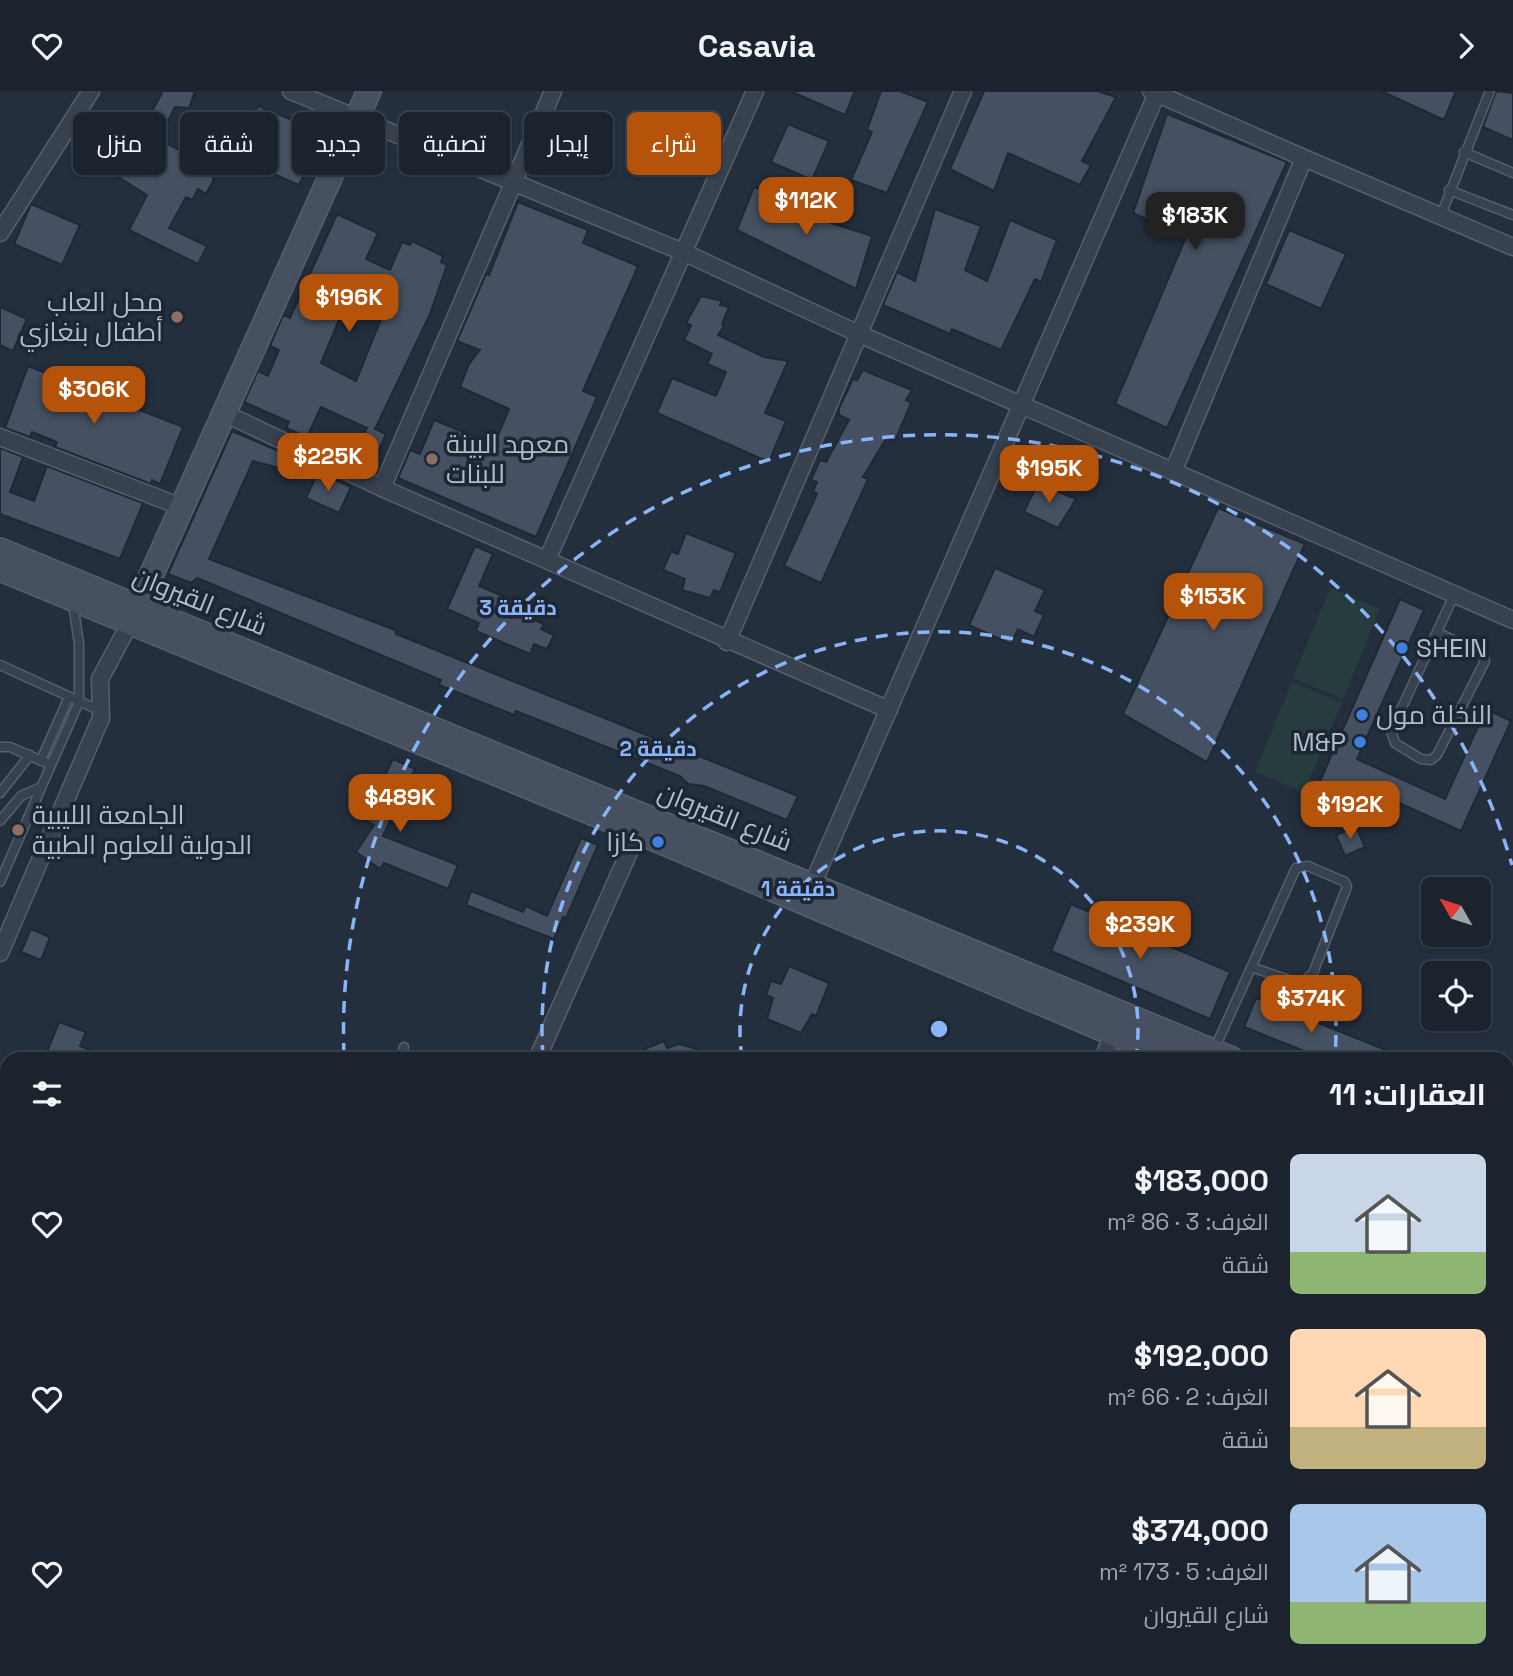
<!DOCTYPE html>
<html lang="ar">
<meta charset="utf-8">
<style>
:root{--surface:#1b232e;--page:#282f3a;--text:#f1f3f6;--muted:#a0a4aa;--line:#39404a;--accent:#b45309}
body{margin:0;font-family:"Space Grotesk",Cairo,sans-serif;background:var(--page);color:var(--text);direction:rtl;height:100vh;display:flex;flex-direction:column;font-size:26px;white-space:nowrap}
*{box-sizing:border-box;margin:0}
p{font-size:23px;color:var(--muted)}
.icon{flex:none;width:38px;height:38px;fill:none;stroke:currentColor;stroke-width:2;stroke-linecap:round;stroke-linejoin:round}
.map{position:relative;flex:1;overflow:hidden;direction:ltr}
.drawer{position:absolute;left:0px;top:961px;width:1514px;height:625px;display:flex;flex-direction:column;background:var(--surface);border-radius:21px 21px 0 0;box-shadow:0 2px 5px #0004,0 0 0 2px var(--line);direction:rtl}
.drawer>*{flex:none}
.guide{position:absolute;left:21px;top:21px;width:700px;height:63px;direction:rtl;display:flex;gap:14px}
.needle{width:46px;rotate:309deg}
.buttons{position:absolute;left:1421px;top:786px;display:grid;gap:14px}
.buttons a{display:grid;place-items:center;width:70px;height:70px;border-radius:10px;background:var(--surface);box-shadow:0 2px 5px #0004,0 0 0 2px var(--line);font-size:35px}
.price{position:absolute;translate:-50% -60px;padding:0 16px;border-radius:14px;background:var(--accent);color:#fff;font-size:23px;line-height:46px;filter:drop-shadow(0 2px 4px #0008)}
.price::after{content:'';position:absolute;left:50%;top:42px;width:21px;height:16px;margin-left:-10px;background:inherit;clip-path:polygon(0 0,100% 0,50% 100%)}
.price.selected{background:#222;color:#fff}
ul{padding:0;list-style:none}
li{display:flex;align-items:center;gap:21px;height:175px;padding:0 28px}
li span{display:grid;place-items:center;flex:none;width:196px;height:140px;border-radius:10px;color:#555}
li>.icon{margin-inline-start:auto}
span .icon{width:84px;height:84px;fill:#fffc;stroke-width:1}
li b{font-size:30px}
h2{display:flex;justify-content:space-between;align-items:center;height:84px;padding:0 28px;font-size:30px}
.pill{padding:0 24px;border-radius:10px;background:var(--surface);box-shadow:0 2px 5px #0004,0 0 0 2px var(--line);font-size:24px;line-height:63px}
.pill.selected{background:var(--accent);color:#fff}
header{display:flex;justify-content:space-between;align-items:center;height:91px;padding:0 28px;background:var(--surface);font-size:32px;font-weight:600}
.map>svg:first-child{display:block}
.green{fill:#263c3f}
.building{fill:#455162;stroke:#1f2835;stroke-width:2;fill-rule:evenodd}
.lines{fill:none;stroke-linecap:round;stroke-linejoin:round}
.service-casing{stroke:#565f6c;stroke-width:11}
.minor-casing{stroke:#565f6c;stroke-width:19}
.secondary-casing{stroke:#565f6c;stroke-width:26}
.primary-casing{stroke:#414a57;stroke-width:30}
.service{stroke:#38414e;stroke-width:8}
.minor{stroke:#38414e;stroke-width:16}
.secondary{stroke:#465061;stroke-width:23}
.primary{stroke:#56606e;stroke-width:26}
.ring{fill:none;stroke:#8ab4f8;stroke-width:3.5;stroke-dasharray:12 9}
.education-dot{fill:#8d6e63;stroke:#1d2633;stroke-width:2.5}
.shop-dot{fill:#3f7fe0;stroke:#1d2633;stroke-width:2.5}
.labels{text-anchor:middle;stroke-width:7;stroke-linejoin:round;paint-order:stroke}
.poi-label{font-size:26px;fill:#b4bcc9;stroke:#1d2633;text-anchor:start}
.street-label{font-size:26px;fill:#b4bcc9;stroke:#1d2633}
.centre{fill:#8ab4f8;stroke:#1d2633;stroke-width:3.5}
.ring-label{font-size:21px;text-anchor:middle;font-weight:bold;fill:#8ab4f8;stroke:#1d2633;stroke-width:7;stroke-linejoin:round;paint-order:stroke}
</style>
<header><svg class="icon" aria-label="forward" viewBox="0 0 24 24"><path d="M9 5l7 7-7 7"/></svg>Casavia<svg class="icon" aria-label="heart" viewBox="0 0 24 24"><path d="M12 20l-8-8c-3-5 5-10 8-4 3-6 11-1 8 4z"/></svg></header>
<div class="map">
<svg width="1513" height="1585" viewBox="0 0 1513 1585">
<rect width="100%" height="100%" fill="#242f3e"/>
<!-- green -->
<g class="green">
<path d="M1330 497 1380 518 1343 608 1293 587Z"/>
<path d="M1292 591 1342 612 1304 701 1255 681Z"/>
</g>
<!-- building -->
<g class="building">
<path d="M163 0H195L189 17 175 16 167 32 150 24Z"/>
<path d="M790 0H855L845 24Z"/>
<path d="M881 0H900L928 11 887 102 851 89 872 41 867 39Z"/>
<path d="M984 0H1097L1116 6 1082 70 1091 74 1080 94 1008 62 994 100 950 78Z"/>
<path d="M1381 0H1456L1444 29Z"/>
<path d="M1496 0 1513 2V49L1483 36Z"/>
<path d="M258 15 325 42 299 94 234 66Z"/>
<path d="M1167 23 1287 71 1167 337 1115 313 1186 146 1133 122Z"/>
<path d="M788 33 829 50 812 89 771 71Z"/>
<path d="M150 43 188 64 189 74 206 79 214 88 206 103 198 98 192 109 186 106 169 137 207 155 198 173 129 139 147 104 115 84 130 56 139 61Z"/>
<path d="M754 96 799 114 796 121 872 145 856 198 737 139Z"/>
<path d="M518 111 588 139 583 152 638 175 583 300 597 306 536 446 398 387 410 359 420 363 434 329 494 354 509 318 460 296 469 273 480 259 457 250 486 183 489 184Z"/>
<path d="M31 113 80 134 62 174 14 153Z"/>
<path d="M935 118 981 135 965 179 987 190 1010 129 1057 149 1041 191 1035 188 1001 259 952 238 950 243 883 214 897 181 915 190Z"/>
<path d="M337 123 378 142 366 168 390 179 402 151 410 154 412 150 443 165 441 171 447 174 430 223 375 338 386 343 374 371 355 362 367 337 321 316 307 346 286 337 289 331 244 311 258 280 268 285 279 259 270 255 283 224 290 227ZM354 193 389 208 356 290 321 272Z"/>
<path d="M1289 139 1346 163 1321 218 1266 193Z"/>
<path d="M701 205 722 210 720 214 729 216 722 233 724 235 718 244 764 266 788 270 765 322 786 330 769 371 657 322 672 287 716 305 726 281 707 273 712 263 684 249 691 234 686 232Z"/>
<path d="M0 216 27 228 13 260 0 254Z"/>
<path d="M28 275 183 336 160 393 152 389 151 393 55 356 57 351 32 341 30 346 5 337Z"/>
<path d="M863 279 912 299 906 309 911 312 895 350 887 346 863 386 868 388 821 492 784 475 817 403 813 401 817 391 811 389 820 369 826 371 849 329 839 324V317L853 288 857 289Z"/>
<path d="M232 340 281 361 279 377 253 370 209 468 395 539 396 543 798 705 787 729 704 695 688 693 680 685 516 620 514 624 439 594 441 589 197 487 191 492 168 483Z"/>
<path d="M0 357 23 366 10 401 34 410 47 375 143 412 120 468 0 423Z"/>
<path d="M318 381 351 396 339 422 306 407Z"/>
<path d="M1038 392 1076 408 1058 437 1024 421Z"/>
<path d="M1218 417 1305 453 1207 671 1123 623Z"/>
<path d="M686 442 736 462 720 501 714 499 710 507 682 499 685 488 663 479 671 460 678 463Z"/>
<path d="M475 455 493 463 479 495 531 517 527 526 544 533 541 538 554 544 547 558 534 553 530 563 476 540 479 532 447 518Z"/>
<path d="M995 477 1045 499 1035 520 1044 524 1034 546 1018 538 1011 553 969 534Z"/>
<path d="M1400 508 1424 519 1357 668 1445 708 1486 618 1511 630 1461 740 1360 694 1352 711 1341 707 1336 713 1314 704Z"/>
<path d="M393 668 415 678 383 745 458 774 448 798 384 772 380 778 356 761 374 734 364 729Z"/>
<path d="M1356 736 1365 756 1345 765 1336 744Z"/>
<path d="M581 747 598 754 566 827 563 826 554 848 466 814 471 800 523 821 526 815 547 825Z"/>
<path d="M1071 813 1230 881 1210 928 1051 860Z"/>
<path d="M31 838 50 846 41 869 21 861Z"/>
<path d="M789 875 829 892 816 925 812 923 801 942 767 928 773 907 766 904 771 890 781 893Z"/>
<path d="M1256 907 1406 967V968H1324L1244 936Z"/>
<path d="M59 931 86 941 80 955 110 968H44Z"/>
<path d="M664 950 667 957 679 953 717 964V968H621Z"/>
</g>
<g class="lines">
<!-- service casing -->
<g class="service-casing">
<g id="service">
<path d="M1464 61 1513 82"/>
<path d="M1449 99 1513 124"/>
<path d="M1441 124 1490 0"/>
<path d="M1437 541 1481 563 1485 570 1437 664 1431 669 1421 668 1395 652 1391 640 1455 502"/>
<path d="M0 574 103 621"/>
<path d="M0 656H10L51 674 0 791"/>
<path d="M41 669 69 606"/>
<path d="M51 674 79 611V553L73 512"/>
<path d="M0 702 30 664"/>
<path d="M0 730 21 705 41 696"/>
<path d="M1214 959 1296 777 1308 775 1345 791 1347 796 1313 882 1301 893 1251 876"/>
<path d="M400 968 404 956"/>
<path d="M1490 1578 1504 1585"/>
<path d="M1505 1585 1513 1575"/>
</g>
</g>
<!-- minor casing -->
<g class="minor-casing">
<g id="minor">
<path d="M291 0 683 161 859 243 1513 529"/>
<path d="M1151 0 1304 67 1173 381"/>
<path d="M1304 67 1513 156"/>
<path d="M0 142 91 0"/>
<path d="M224 322 382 397 889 619"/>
<path d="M0 346 182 416"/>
<path d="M382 397 553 0"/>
<path d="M547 469 755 0"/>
<path d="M727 551 963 0"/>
<path d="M813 792 1158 0"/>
<path d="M0 862 101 627 100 588 130 532"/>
<path d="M537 968 638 741"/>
<path d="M1103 968 1116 934"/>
<path d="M0 1163 7 1166"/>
<path d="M98 1578 113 1585"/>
<path d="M276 1585 279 1578"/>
<path d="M852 1585 855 1578"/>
</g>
</g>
<!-- secondary casing -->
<g class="secondary-casing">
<g id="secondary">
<path d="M0 459 1232 968"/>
<path d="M0 478 638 741 1173 968"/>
<path d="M132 527 369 0"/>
<path d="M1507 1084 1513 1086"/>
<path d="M1507 1108 1513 1111"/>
</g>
</g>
<!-- primary casing -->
<g class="primary-casing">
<g id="primary">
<path d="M1507 1419 1513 1403"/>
<path d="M1507 1517 1513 1500"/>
<path d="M1443 1585 1446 1578"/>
<path d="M1482 1585 1484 1578"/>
</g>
</g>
<!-- service -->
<use href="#service" class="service"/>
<!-- minor -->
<use href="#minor" class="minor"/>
<!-- secondary -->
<use href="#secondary" class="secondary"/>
<!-- primary -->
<use href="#primary" class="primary"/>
</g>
<!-- distance rings -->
<g class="ring">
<path d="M742 967A199 199 0 1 1 1136 967"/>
<path d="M543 966A397 397 0 1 1 1335 966"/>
<path d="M344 964A596 596 0 0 1 1512 774"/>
</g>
<!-- markers -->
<g class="education-dot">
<circle cx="177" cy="226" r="7"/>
<circle cx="432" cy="368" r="7"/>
<circle cx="18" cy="739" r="7"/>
</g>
<g class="shop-dot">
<circle cx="1402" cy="557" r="7"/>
<circle cx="1362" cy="624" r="7"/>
<circle cx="1360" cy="651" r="7"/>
<circle cx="658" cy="751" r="7"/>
</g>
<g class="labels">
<!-- poi labels -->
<g class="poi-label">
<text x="163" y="220" text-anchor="end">محل العاب<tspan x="163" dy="30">أطفال بنغازي</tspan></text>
<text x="446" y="362">معهد البينة<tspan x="446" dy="30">للبنات</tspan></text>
<text x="1416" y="566">SHEIN</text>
<text x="1376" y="633">النخلة مول</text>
<text x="1346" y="660" text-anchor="end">M&amp;P</text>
<text x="32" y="733">الجامعة الليبية<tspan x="32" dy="30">الدولية للعلوم الطبية</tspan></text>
<text x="644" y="760" text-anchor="end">كازا</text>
</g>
<!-- street labels -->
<g class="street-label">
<text transform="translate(200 510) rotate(22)" y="9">شارع القيروان</text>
<text transform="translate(725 726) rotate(22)" y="9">شارع القيروان</text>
</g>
</g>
<circle cx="939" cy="938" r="10" class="centre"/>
<g class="ring-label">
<text x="518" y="524">3 دقيقة</text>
<text x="658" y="665">2 دقيقة</text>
<text x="798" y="805">1 دقيقة</text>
</g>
</svg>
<div class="buttons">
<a><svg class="needle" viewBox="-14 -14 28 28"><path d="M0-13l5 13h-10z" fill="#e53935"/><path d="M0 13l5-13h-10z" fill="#a0a4aa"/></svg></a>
<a><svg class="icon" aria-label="locate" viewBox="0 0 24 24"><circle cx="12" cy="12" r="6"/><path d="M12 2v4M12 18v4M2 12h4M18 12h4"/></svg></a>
</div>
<b class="price" style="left:806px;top:146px">$112K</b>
<b class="price selected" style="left:1195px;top:161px">$183K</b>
<b class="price" style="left:349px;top:243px">$196K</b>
<b class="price" style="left:94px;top:335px">$306K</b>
<b class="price" style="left:328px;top:402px">$225K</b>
<b class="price" style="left:1049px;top:414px">$195K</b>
<b class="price" style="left:1213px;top:542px">$153K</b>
<b class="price" style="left:400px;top:743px">$489K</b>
<b class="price" style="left:1350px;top:750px">$192K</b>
<b class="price" style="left:1140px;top:870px">$239K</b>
<b class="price" style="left:1311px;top:944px">$374K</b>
<div class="guide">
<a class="pill selected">شراء</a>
<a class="pill">إيجار</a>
<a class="pill">تصفية</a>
<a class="pill">جديد</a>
<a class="pill">شقة</a>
<a class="pill">منزل</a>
</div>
<section class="drawer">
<h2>العقارات: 11<svg class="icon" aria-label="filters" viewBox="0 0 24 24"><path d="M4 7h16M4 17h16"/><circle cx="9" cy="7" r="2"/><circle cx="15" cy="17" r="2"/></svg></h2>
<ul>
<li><span style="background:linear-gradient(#c9d6e8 70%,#8fb573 0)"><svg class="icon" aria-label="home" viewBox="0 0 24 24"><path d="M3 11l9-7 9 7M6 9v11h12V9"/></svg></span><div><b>$183,000</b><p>الغرف: 3 · 86 m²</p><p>شقة</p></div><svg class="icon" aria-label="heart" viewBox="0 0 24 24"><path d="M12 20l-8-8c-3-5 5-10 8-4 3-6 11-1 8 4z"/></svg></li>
<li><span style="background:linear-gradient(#ffd9b3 70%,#c2b280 0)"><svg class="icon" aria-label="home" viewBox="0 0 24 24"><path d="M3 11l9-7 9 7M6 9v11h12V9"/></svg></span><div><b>$192,000</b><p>الغرف: 2 · 66 m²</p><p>شقة</p></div><svg class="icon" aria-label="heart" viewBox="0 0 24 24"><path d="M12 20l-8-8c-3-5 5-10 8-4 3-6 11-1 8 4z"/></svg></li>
<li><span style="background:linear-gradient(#a9c7e8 70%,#8fb573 0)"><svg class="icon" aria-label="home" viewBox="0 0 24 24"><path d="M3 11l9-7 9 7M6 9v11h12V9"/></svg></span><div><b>$374,000</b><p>الغرف: 5 · 173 m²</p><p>شارع القيروان</p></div><svg class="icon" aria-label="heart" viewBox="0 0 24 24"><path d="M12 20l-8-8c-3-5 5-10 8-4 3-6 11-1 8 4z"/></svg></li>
</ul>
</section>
</div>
